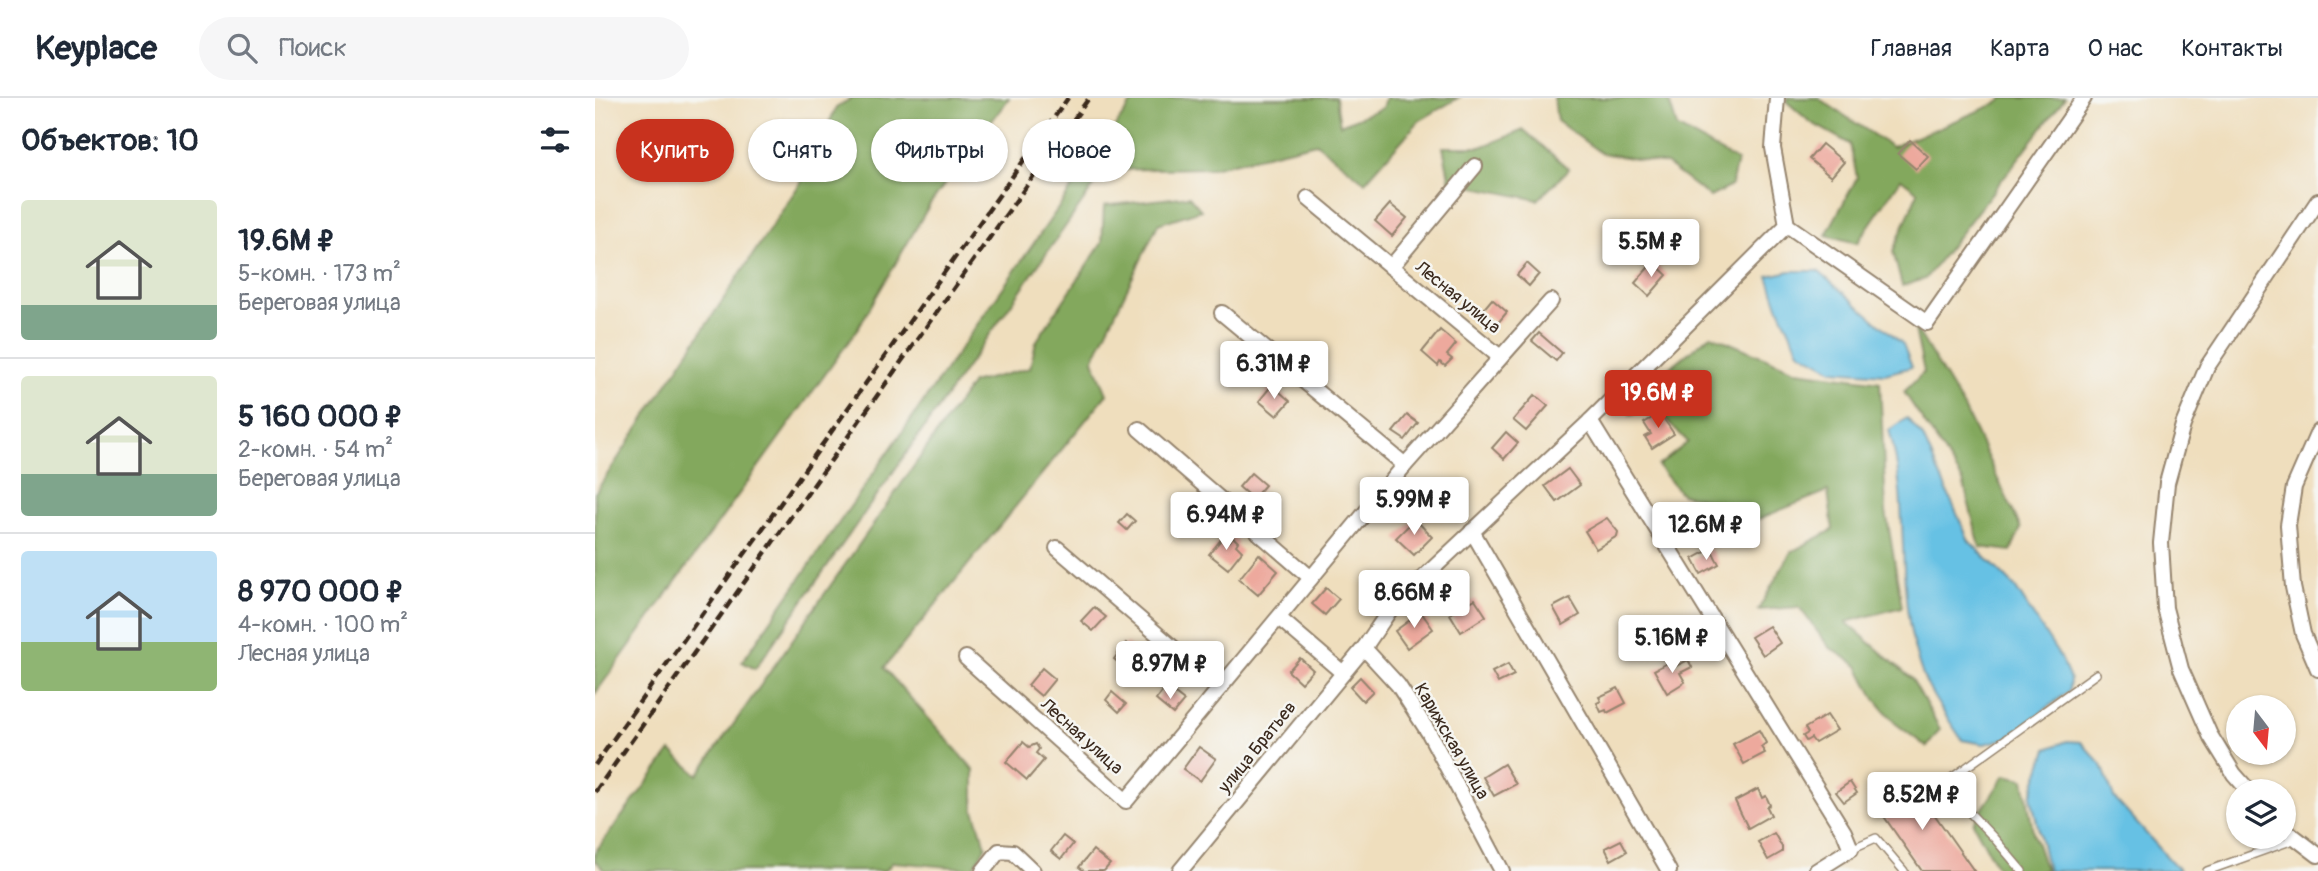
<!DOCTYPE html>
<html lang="ru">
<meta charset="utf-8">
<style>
:root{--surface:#fff;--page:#f6f6f7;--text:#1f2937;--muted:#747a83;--line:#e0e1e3;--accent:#c8321e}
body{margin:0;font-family:Pangolin,sans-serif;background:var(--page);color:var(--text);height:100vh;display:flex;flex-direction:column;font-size:26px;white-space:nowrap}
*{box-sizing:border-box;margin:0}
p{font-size:23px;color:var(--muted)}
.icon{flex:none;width:38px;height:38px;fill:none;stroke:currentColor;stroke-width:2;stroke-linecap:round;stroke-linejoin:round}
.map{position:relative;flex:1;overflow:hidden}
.drawer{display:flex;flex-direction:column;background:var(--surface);width:595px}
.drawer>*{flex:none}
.hud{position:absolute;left:21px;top:21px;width:665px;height:63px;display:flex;gap:14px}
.needle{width:46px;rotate:164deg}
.tools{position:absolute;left:1631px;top:597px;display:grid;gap:14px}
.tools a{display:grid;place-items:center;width:70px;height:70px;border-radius:50%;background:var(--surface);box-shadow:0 2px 5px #0004;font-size:35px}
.price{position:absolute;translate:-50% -60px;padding:0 16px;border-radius:7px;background:#fff;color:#222;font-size:23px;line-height:46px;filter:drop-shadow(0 2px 4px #0008)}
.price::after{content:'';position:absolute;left:50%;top:42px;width:21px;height:16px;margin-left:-10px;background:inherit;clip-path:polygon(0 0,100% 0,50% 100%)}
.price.current{background:var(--accent);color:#fff}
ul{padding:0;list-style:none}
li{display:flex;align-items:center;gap:21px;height:175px;padding:0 21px}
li+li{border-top:2px solid var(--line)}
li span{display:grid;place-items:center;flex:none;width:196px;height:140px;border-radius:7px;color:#555}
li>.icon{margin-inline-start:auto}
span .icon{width:84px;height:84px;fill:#fffc;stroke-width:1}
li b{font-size:30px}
h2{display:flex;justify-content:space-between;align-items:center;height:84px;padding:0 21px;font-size:30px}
.tag{padding:0 24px;border-radius:32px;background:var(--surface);box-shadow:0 2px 5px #0004;font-size:24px;line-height:63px}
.tag.current{background:var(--accent);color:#fff}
header{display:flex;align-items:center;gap:42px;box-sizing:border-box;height:98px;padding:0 35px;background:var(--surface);border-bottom:2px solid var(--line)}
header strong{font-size:33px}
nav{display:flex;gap:38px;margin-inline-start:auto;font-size:24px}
.search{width:490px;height:63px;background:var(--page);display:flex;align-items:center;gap:18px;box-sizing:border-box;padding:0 24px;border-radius:38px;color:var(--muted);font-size:26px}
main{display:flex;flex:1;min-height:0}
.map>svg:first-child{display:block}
.forest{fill:#83a85d;stroke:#5f693e;stroke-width:2}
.water{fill:#66c1e4;stroke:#507681;stroke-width:2}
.building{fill:#eda99d}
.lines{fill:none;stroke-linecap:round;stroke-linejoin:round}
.service-casing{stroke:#95846e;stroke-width:10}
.minor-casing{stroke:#95846e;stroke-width:18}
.service{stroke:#fff;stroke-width:7}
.minor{stroke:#fff;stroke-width:14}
.rail{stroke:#3b2a1e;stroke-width:4.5;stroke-dasharray:10 5;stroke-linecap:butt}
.labels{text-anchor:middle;stroke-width:5;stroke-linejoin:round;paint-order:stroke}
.street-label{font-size:18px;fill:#3b2a1e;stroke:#f6f6f2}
</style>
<header>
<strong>Keyplace</strong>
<div class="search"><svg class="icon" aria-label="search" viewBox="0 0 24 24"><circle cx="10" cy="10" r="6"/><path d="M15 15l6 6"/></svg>Поиск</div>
<nav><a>Главная</a><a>Карта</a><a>О нас</a><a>Контакты</a></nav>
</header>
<main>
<section class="drawer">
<h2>Объектов: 10<svg class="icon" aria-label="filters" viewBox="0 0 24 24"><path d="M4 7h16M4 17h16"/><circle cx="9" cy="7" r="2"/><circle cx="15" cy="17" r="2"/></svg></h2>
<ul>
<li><span style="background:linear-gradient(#dfe7d0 75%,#7fa58c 0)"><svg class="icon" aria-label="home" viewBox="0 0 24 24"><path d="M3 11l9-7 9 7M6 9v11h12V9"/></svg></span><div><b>19.6M ₽</b><p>5-комн. · 173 m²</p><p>Береговая улица</p></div></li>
<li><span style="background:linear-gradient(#dfe7d0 70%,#7fa58c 0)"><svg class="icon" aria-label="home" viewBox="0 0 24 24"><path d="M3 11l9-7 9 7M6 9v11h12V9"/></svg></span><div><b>5 160 000 ₽</b><p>2-комн. · 54 m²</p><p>Береговая улица</p></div></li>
<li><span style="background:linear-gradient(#bfe0f5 65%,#8fb573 0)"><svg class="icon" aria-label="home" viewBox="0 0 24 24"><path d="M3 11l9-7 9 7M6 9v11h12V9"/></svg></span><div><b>8 970 000 ₽</b><p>4-комн. · 100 m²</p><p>Лесная улица</p></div></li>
</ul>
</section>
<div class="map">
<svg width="1723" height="773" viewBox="0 0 1723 773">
<rect width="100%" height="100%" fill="#f6f6f2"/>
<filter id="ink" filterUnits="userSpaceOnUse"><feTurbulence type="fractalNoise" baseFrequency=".0143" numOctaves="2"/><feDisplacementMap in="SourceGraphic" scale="14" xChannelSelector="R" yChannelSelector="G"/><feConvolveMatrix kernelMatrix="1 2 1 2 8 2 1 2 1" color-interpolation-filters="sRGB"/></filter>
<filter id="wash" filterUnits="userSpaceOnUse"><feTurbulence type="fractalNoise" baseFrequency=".00686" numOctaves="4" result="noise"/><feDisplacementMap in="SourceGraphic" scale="28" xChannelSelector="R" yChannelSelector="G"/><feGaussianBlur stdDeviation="1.57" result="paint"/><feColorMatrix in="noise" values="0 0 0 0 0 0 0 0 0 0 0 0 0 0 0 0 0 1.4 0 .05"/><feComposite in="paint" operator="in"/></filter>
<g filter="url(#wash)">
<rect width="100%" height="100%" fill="#efdebd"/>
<!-- forest -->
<g class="forest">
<path d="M257 0H414L335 106 262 232 0 596V395L206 84 241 10Z"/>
<path d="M540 0H741L745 27 787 10 790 0H863L824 23 770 84 721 45 617 70 510 72 160 571 147 564Z"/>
<path d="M959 0H1073L1082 29 1142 63 1136 88 1115 99 1071 66 1006 55 962 23Z"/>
<path d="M1193 0H1223L1297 49 1405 4 1408 0H1470L1330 181 1307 188 1298 153 1323 94 1306 81 1262 145 1231 137 1262 80 1255 46 1215 24 1191 3Z"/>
<path d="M929 32 974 71 943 102 855 84 848 49H886Z"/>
<path d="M594 98 606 112 563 126 498 262 512 296 289 570 379 672V712L391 748 378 771 298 764 290 773H10L0 762V754L76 653 103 677 377 285 435 270 441 244 507 145 509 108Z"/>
<path d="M1319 227 1369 310 1426 430 1416 453 1385 449 1368 383 1309 294 1329 274Z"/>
<path d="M1116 237 1202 273 1285 284 1291 413 1307 509 1251 524 1317 581 1345 631 1332 649 1300 625 1280 601 1263 568 1234 549 1204 509 1163 512 1196 454 1238 432 1233 393 1161 422 1139 417 1126 404 1086 396 1063 368 1093 344 1061 311 1036 316 1064 278Z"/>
<path d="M1410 677 1429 681 1438 734 1451 773H1404L1378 725Z"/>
</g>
<!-- water -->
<g class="water">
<path d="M1195 173H1223L1308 246 1317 269 1290 276 1238 272 1204 253 1183 208 1173 178Z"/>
<path d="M1312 320 1328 339 1374 443 1420 489 1465 559 1475 581 1474 593 1413 640 1389 646 1367 642C1353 620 1334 596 1326 572 1298 495 1317 410 1294 332Z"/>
<path d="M1472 643 1486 644 1507 667 1519 700 1585 773H1453L1436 698 1452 651Z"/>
</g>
<g id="blocks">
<!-- building -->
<g class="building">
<path d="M1315 42 1333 58 1321 71 1303 56Z"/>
<path d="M1227 46 1249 64 1236 79 1214 61Z"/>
<path d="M795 106 812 120 797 138 780 123Z"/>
<path d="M1058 164 1072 177 1054 198 1040 185Z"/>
<path d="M932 165 944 176 934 188 922 177Z"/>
<path d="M897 201 912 214 902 226 887 213Z"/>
<path d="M845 232 861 246 852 257 857 261 850 268 845 264 843 268 827 254Z"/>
<path d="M944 235 967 255 961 263 937 243Z"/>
<path d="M677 287 695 303 682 318 664 303Z"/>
<path d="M940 297 953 308 931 333 918 322Z"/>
<path d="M1065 315 1079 336 1057 350 1050 339 1056 336 1049 325Z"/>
<path d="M812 317 823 325 810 342 798 334Z"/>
<path d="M911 334 923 345 909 361 897 350Z"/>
<path d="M973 371 985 387 962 404 950 388Z"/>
<path d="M656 375 670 387 658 401 644 389Z"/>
<path d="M532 416 540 423 532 432 524 425Z"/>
<path d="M1012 420 1023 434 1022 438 1001 451 990 433Z"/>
<path d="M820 421 837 439 819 457 801 440Z"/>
<path d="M629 438 635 443 638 439 643 444 641 447 647 453 633 471 614 456Z"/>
<path d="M1116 451 1124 466 1106 476 1098 461Z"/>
<path d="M664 456 683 473 663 497 644 481Z"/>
<path d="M731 490 744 501 730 517 717 506Z"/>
<path d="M975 500 985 517 968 527 958 509Z"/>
<path d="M880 501 891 518 866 534 855 516Z"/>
<path d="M499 509 511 519 498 533 486 523Z"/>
<path d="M826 514 838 531 812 550 800 533Z"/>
<path d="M1174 528 1185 545 1168 557 1156 539Z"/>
<path d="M531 545 542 553 529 569 519 561Z"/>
<path d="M705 560 718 572 706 585 693 573Z"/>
<path d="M1078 562 1081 568 1093 562 1097 569 1085 575 1090 584 1072 595 1059 572Z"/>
<path d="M913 566 919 577 903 585 897 574Z"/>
<path d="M447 570 460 581 446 598 433 587Z"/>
<path d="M765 579 778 593 768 603 755 589Z"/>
<path d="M571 589 589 603 578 616 561 602Z"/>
<path d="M1023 590 1031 605 1012 615 1011 612 1006 614 1002 605 1006 603 1004 599Z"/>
<path d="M517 594 531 606 524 614 511 602Z"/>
<path d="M1232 617 1242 632 1220 645 1216 640 1211 643 1208 638 1213 635 1210 630Z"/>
<path d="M1164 632 1171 645 1166 649 1170 655 1149 666 1138 646Z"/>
<path d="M428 644 434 649 441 646 444 651 441 655 449 662 432 682 411 664Z"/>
<path d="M604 649 621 661 605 683 588 671Z"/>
<path d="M909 666 921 686 899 698 888 679Z"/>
<path d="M1316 683 1379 773H1327L1281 707Z"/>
<path d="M1255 684 1262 695 1249 704 1241 694Z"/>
<path d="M1163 691 1167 700 1171 698 1175 707 1172 709 1176 717 1153 730 1140 703Z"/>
<path d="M1179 735 1187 749V754L1173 762 1163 744Z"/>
<path d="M468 738 478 746 466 761 456 753Z"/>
<path d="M1026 742 1032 753 1016 762 1010 750Z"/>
<path d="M498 752 515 766 509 773H489L484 769Z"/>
</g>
</g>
</g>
<g filter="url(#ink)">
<use href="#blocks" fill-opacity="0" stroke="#95846e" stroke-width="2"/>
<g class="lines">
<!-- service casing -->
<g class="service-casing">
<g id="service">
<path d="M1256 751 1281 740 1309 773"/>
<path d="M1427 773 1399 740 1354 693 1355 681 1501 576"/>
<path d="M1612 773 1701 741"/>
</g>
</g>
<!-- minor casing -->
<g class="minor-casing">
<g id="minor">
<path d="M1182 0 1178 50 1192 127 1332 225 1489 0"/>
<path d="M713 100 905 259"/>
<path d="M796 169 880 68"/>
<path d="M627 215 810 367"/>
<path d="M995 323 1249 734 1256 751 1221 773"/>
<path d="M544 331 716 480"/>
<path d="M1723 334 1699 389 1693 427 1698 489 1708 536 1723 571"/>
<path d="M877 433 1074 773"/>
<path d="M462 450 625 590"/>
<path d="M684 520 748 575"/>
<path d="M371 560 531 703 810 367 956 203"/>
<path d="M1654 693 1639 676 1615 637 1586 571 1570 510 1566 445 1572 385 1588 327 1612 269 1723 103"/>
<path d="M1689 731 1723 757"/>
<path d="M388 773 404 753 418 754 438 773"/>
<path d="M585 773 769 550"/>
<path d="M907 773 834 635 803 587 769 550 797 509 995 323 1192 127"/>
</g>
</g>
<!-- service -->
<use href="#service" class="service"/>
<!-- minor -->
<use href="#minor" class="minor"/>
<!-- rail -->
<g class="rail">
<path d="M0 667 473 0"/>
<path d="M0 694 494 0"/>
</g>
</g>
</g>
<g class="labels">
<!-- street labels -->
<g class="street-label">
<text transform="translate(863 199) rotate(39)" y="6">Лесная улица</text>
<text transform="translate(487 638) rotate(42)" y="6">Лесная улица</text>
<text transform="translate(857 643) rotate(60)" y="6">Карижская улица</text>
<text transform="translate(662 649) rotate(-51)" y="6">улица Братьев</text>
</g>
</g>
</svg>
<div class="tools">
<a><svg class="needle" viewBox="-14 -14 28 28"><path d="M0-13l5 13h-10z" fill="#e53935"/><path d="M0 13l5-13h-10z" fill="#747a83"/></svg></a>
<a><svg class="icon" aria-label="layers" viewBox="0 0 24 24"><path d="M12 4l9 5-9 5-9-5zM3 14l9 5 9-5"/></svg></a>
</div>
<b class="price" style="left:1056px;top:181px">5.5M ₽</b>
<b class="price" style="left:679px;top:303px">6.31M ₽</b>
<b class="price current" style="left:1063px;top:332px">19.6M ₽</b>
<b class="price" style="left:819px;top:439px">5.99M ₽</b>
<b class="price" style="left:631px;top:454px">6.94M ₽</b>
<b class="price" style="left:1111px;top:464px">12.6M ₽</b>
<b class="price" style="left:819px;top:532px">8.66M ₽</b>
<b class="price" style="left:1077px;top:577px">5.16M ₽</b>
<b class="price" style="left:575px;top:603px">8.97M ₽</b>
<b class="price" style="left:1327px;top:734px">8.52M ₽</b>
<div class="hud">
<a class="tag current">Купить</a>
<a class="tag">Снять</a>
<a class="tag">Фильтры</a>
<a class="tag">Новое</a>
</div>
</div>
</main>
